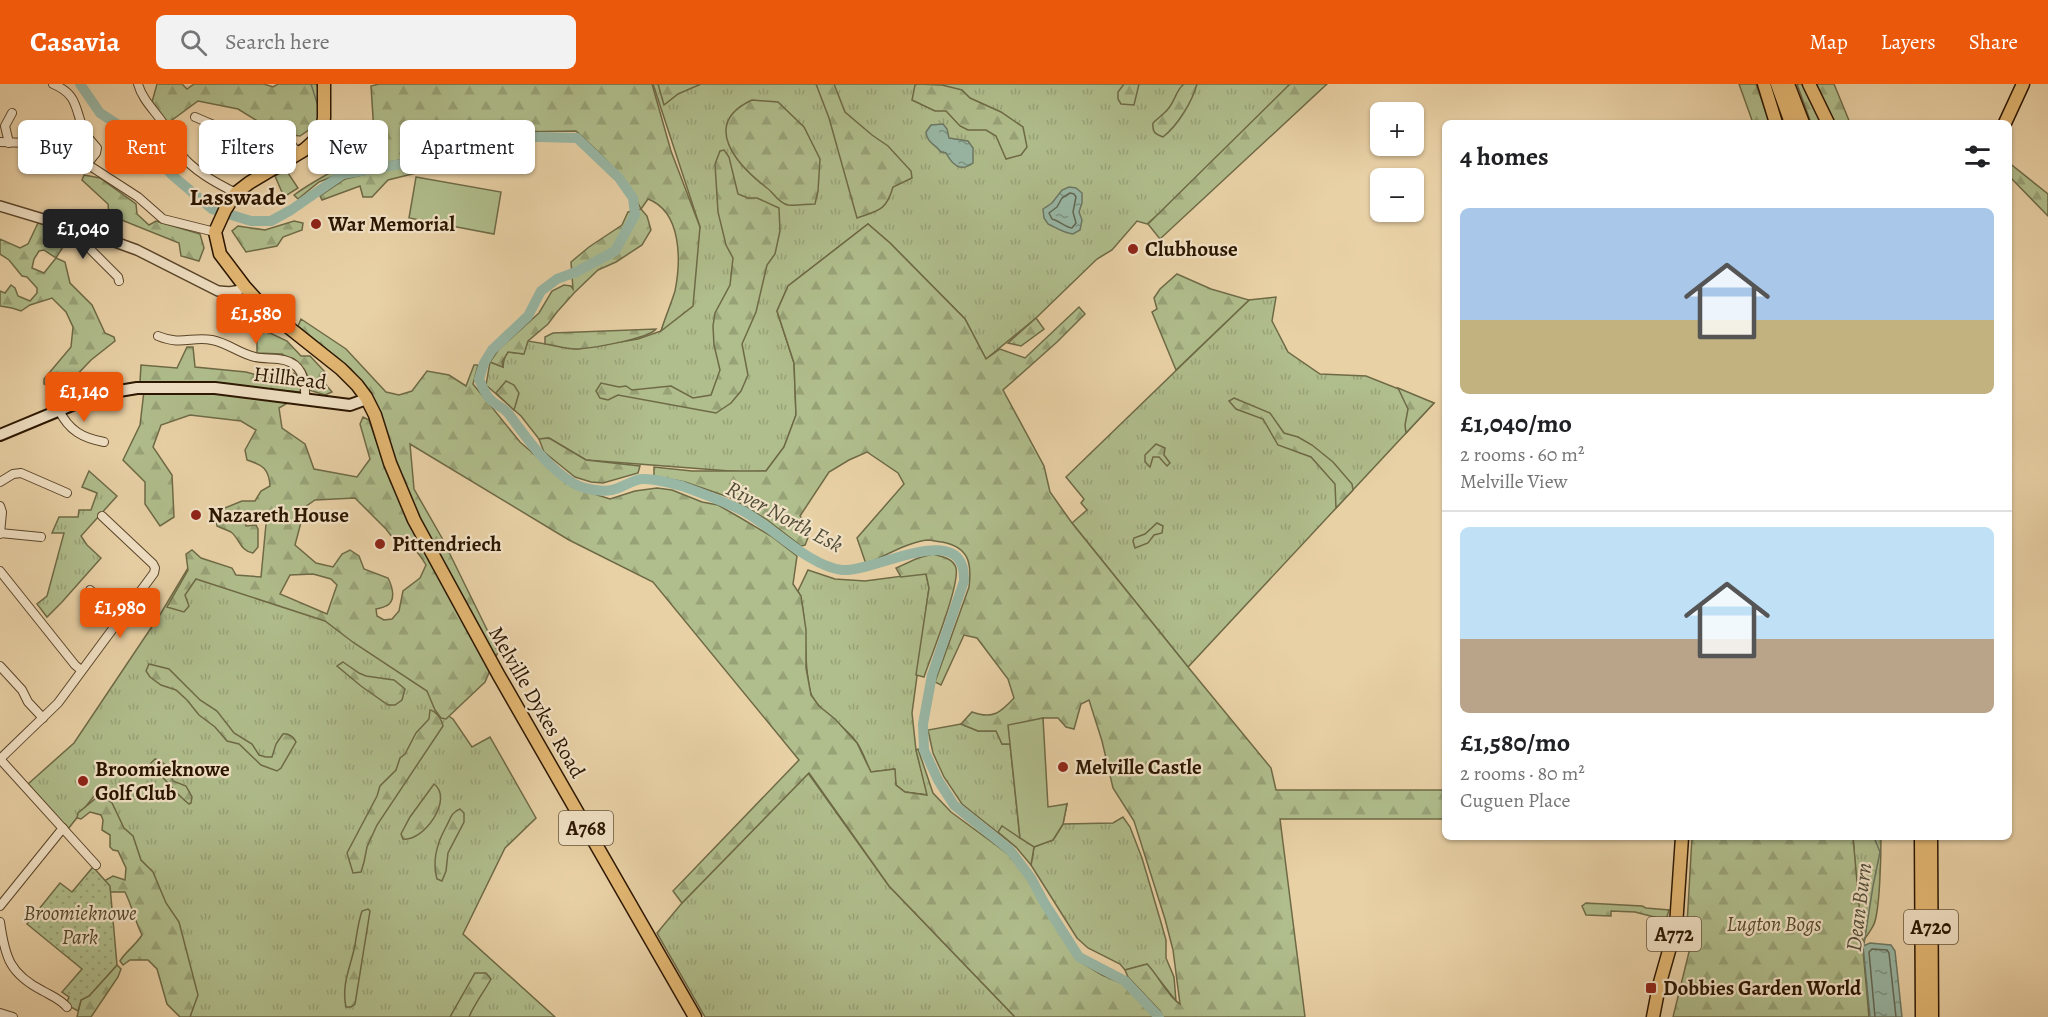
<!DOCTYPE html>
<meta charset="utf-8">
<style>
:root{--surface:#fff;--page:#f2f2f2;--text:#202124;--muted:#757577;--line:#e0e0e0;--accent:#ea580c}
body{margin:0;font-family:Alegreya,serif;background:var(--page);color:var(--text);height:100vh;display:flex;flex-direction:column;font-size:22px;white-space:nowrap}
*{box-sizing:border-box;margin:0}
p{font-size:20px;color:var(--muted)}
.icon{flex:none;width:33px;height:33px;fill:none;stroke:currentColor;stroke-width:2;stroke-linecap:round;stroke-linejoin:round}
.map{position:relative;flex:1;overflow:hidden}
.drawer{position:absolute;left:1442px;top:36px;width:570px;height:720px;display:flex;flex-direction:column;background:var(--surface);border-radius:9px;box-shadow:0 2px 4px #0004}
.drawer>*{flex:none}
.top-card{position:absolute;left:18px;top:36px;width:570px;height:54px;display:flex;gap:12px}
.buttons{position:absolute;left:1370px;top:18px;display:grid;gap:12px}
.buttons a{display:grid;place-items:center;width:54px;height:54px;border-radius:9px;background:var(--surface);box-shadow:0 2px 4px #0004;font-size:30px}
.price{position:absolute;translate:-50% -51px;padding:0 14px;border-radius:6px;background:var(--accent);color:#fff;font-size:20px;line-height:39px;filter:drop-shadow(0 2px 3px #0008)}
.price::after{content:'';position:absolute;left:50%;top:36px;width:18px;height:14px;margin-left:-9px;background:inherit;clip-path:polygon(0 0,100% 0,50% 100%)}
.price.current{background:#222;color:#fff}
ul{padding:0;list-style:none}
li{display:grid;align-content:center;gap:12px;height:318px;padding:0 18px}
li+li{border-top:2px solid var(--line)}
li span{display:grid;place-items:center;height:186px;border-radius:9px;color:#555}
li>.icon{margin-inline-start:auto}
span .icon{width:108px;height:108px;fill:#fffc;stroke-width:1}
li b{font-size:26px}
h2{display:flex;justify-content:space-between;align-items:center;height:72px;padding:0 18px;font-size:26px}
.pill{padding:0 21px;border-radius:9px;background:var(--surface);box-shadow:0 2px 4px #0004;font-size:21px;line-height:54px}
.pill.current{background:var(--accent);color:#fff}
header{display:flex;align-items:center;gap:36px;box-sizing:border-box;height:84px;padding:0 30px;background:var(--accent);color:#fff}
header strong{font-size:28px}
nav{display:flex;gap:33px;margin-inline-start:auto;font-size:21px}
.search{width:420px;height:54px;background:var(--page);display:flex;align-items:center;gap:15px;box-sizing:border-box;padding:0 21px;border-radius:9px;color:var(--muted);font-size:22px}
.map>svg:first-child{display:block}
.grass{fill:url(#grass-tufts);stroke:#6e6a46;stroke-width:1.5}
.forest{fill:url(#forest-firs);stroke:#6e6a46;stroke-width:1.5;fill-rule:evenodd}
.park{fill:url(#park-dots);stroke:#6e6a46;stroke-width:1.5}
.garden{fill:#b0bd8c;stroke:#6e6a46;stroke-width:1.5}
.water{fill:url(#water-ripples);stroke:#6c7763;stroke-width:1.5}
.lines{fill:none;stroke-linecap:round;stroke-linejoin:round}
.shore{stroke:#626652;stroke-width:1.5}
.stream{stroke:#6c7763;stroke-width:1.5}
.river{stroke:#98b7a5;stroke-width:10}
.minor-casing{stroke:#5a452a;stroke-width:10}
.tertiary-casing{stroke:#5a452a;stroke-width:12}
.secondary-casing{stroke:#2b1600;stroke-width:14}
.primary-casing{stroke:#2b1600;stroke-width:15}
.trunk-casing{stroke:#2b1600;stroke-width:15}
.minor{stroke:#f1e1c5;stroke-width:8}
.tertiary{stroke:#f1e1c5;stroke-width:9}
.secondary{stroke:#f1e1c5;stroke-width:10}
.primary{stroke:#e4b873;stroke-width:12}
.trunk{stroke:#e4b873;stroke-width:12}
.poi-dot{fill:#8f2418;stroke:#f1e1c5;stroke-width:2}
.labels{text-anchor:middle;stroke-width:4.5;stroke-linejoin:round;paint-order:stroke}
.shield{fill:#f1e1c5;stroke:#66533b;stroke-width:1.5}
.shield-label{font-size:20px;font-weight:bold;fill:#2b1600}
.poi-label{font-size:21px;font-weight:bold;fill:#2b1600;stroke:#f1e1c5;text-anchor:start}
.street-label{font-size:21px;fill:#2b1600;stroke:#f1e1c5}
.park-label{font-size:21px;font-style:italic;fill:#53482a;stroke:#f1e1c5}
.water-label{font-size:22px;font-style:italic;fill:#514e3a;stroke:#f1e1c5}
.quarter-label{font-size:24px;font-weight:bold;fill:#2b1600;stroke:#f1e1c5}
</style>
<header>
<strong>Casavia</strong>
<div class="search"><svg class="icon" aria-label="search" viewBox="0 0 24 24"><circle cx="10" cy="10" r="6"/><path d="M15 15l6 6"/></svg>Search here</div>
<nav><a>Map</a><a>Layers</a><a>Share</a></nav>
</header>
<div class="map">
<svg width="2048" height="933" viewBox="0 0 2048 933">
<defs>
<pattern id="grass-tufts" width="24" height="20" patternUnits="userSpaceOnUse" patternTransform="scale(1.5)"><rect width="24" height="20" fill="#b0bd8c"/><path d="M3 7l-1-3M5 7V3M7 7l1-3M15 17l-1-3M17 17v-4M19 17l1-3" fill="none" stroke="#98a277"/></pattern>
<pattern id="forest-firs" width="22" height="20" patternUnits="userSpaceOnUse" patternTransform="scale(1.5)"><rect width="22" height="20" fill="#b0bd8c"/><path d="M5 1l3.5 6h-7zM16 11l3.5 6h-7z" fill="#98a277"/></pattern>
<pattern id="park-dots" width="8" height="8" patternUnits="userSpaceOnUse" patternTransform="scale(1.5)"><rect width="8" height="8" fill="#b0bd8c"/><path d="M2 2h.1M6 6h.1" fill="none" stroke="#98a277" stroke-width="1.8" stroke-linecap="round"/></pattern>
<pattern id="water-ripples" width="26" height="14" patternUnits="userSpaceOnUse" patternTransform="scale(1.5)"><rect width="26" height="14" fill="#98b7a5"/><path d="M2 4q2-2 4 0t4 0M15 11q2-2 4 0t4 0" fill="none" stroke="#7c9484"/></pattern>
</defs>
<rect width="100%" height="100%" fill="#e9d1a6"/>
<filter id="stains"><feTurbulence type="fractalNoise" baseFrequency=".00333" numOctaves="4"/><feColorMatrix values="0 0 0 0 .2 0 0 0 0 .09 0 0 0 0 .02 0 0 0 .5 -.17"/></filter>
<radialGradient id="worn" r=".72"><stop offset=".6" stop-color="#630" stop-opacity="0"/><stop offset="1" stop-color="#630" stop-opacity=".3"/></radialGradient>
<!-- grass -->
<g class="grass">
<path d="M653 0H1292L1188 105 1147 140 1137 137 1112 166 1097 175 1036 234 986 275 965 235 890 159 868 140 788 202 777 227 794 279 796 331 784 363 766 387 743 388 586 376 549 354 539 355 521 332 486 301 490 278 503 283C504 278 503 274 508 268L523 270 528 257 576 265 638 255 661 247 700 143Z"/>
<path d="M1276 213 1272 237 1288 268 1320 290 1366 292 1434 319 1188 583 1072 439 1087 426 1081 419 1084 415 1066 393 1249 216Z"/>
<path d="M89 387 117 412 81 452 87 461 101 474 62 518 47 533 37 520 47 512 64 449H52L59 433H78L79 426H91L97 409 82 403Z"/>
<path d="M191 479 273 513 411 574 441 627 453 635 472 663 490 653 536 734 505 764 463 850 555 933H185L127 785 95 711 68 745 28 700 74 659 161 529Z"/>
<path d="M808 486 835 495 865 497 926 489 929 504 912 629 916 666 928 711 905 708 896 701 894 685 871 688C866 679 863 667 857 659 845 641 822 631 812 612 809 607 809 600 808 594 804 573 807 523 798 507Z"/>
<path d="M961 640 978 647H997L1002 660H1010L1020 754 1037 761 1053 756 1063 740 1113 739 1123 733 1130 743 1142 774 1160 835 1166 856V874L1174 893 1176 917 1147 880 1125 886 1120 880 1088 864 1077 854 1031 781 1034 763H1016L962 720 944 693 933 669 928 646Z"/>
<path d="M808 689 889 802 1015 933H705L657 849 682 819Z"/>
<path d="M1853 753H1881C1881 770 1880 826 1874 840 1871 847 1865 854 1861 860Z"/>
</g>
<!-- forest -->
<g class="forest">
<path d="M157 0H182L187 5 194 0H264L273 3 278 0H316L320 5V38L300 52 277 49 238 25 198 17 168 39 152 18Z"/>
<path d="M379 0H652L671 67 700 143 693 222 661 247C665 234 671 220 675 207 681 177 682 128 648 115L641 125 647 132 651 146 642 161 616 178 598 186 574 209 557 228 548 240 528 257 524 270 508 268 502 278 503 283 490 278 499 265 539 229 552 207 564 201 571 202 573 205 571 178 589 163 622 141 628 128 641 125C627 94 601 70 576 47L503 48 416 73 351 85 319 98 298 115 294 111C320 92 348 80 375 64L371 2Z"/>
<path d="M658 0H701L678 10 664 21Z"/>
<path d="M816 0H834L845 28 872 51 888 62 911 87 912 94 893 103C886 127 879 126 857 134L829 34Z"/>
<path d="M918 0 942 1 962 6 970 14 1001 28 1023 43 1027 63 1021 71 1006 75 996 52 986 46H968L960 42 946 27H935L912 16 915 1Z"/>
<path d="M1124 0H1139L1134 21 1121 20 1118 15V8Z"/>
<path d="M1184 0H1197C1192 18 1178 41 1163 53 1155 50 1152 48 1153 39 1158 34 1164 30 1168 25 1175 17 1176 6 1184 0Z"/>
<path d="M1290 0H1327L1160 155 1148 140Z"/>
<path d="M1739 0H1756L1770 39H1753Z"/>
<path d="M1797 0H1803L1821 39H1811Z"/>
<path d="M1815 0H1834L1850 39H1835Z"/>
<path d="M752 16 778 18 804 43 820 75 818 107 815 120C807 120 796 122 788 121 778 119 774 109 767 104 737 81 700 40 752 16Z"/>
<path d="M531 55 529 59 497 69 388 96 372 113H363L360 102 322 116 320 112 345 95 502 58Z"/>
<path d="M724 66 729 73 738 110 748 114H757L779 124 780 147 775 170 767 181 756 228 742 260 748 291 741 307 731 319 716 329 618 311 608 316 600 314 596 307 601 299 619 303 626 302 632 306 671 302 693 314 711 311 720 286 714 261 713 242 715 229 730 201 733 174 726 161 718 128 715 80 720 67Z"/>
<path d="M2008 78 2048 110V132L2009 92Z"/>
<path d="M84 91 100 94 136 120 137 130 149 141 156 137 200 150 204 164 199 177 181 172 179 159 109 131 108 120 82 96Z"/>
<path d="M294 137 303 139 302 146 283 153 277 162 246 168 232 147 238 142 265 146Z"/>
<path d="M38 139 65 145 68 148 69 153 56 174 65 178 70 199 92 221 105 249 114 253 115 257 91 276 68 300 54 303 44 300V295L71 263 73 243 66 228 52 214 30 221 21 227 12 224 0 222V207L5 209 11 201 15 204 18 212 30 217 37 209V204L27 193 22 192 9 176 0 170V155L20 164 28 160ZM44 166 56 174 44 189 32 184 34 175 39 167Z"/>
<path d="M868 140 890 159 965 235 986 275 1000 265 1025 274 1079 223 1085 230 1057 258 1003 306 1044 382 1050 408 1072 439 1188 583 1271 684 1276 706H1444V735H1280L1305 933H1163L1160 927 1128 893 1125 886 1147 880C1159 892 1167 912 1180 920L1173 866 1165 835 1134 737 1113 704 1102 657 1089 616 1081 620 1074 645 1066 643 1058 634H1043V652L1010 660H1002L996 647H978L961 640 972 628C993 636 1001 628 1014 614L1008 595 977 554 964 551 941 601 935 598 969 503C972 479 969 463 942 458 938 458 932 456 928 456 910 457 883 473 866 480L857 454 904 400 898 389 867 368 849 376 829 388 800 432 811 446 805 461 801 462 766 435 731 414 685 398 654 392V383L692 387H766L784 363 796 331 794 279 777 227 788 202Z"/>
<path d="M1177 190 1211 205 1249 216 1176 286 1152 228 1157 225 1154 214 1160 205Z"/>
<path d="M1036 234 1044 245 1021 262 1008 259Z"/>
<path d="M301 235 346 265 386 308 399 311 412 307 427 287 449 291 466 302 474 281H478L473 300 520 358 572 403 610 415 635 407 657 404 672 406 702 418 718 421 739 433 771 452 797 472 793 500 801 512 806 546V584L811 611 819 622 835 635 857 659 871 688 895 685 896 701 905 708 927 711 916 666 918 665 933 709 951 728 1008 770 1027 794 1056 844 1077 876 1102 891 1123 900 1142 917 1153 933H1015L889 802 809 689 682 819 673 807 799 676 653 498 569 456 410 360 414 405 442 454 498 568 485 598 446 635 441 634 435 626 427 607 354 559 325 537 196 495 185 511 189 522 184 528 167 523 188 486 186 470 192 466 201 474 232 484 236 491 261 493 266 440 262 434 253 432 245 437 246 442 256 441 258 445V463L253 469C240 467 240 455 231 448 227 446 221 444 217 442L215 428 242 417H255L261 407 270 402C269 385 263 381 247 376L245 366 256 346 241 337 190 331 161 341 153 363 172 391 174 433 160 442 145 420V398L123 376 140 341 144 307 212 308 291 317 279 324 282 344 305 360 314 385 357 393 370 375 360 340 363 333 369 336 391 399 400 403 402 395 374 316 351 285 298 242ZM355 414 386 445 396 458C412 461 418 467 426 481L420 494 403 507 399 527 392 535 384 536 377 532 376 525C379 524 383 524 386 522 397 517 392 502 388 494L364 485 359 472 350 466 342 470 333 483 316 479 295 461 305 423 315 416ZM313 490 331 495 337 501 327 530 280 510 290 491Z"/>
<path d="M656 245C648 255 592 264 578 265 567 266 555 261 545 260V253L553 249Z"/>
<path d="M268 248 287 257 301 272H310L325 288 321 295 332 308 325 311 309 306V295L304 285 282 270 257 269V249Z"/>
<path d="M187 263H193L195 283 246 288 286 299 294 289C301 294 302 300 300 308L208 300 140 298 141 281 177 284Z"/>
<path d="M506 297 514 301 519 309 514 326 496 309Z"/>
<path d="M1398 304 1434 319 1406 349 1405 341 1408 325Z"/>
<path d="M1234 314 1270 329 1284 349 1298 353 1312 361 1333 378 1352 400 1353 406 1336 424 1335 400 1311 373 1278 361 1263 335 1236 325 1229 317Z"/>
<path d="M549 354 586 376 640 382 638 389 603 399 591 398 575 393 560 381 544 368 539 355Z"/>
<path d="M1156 360 1165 364 1164 371 1170 379 1167 382 1159 373H1153L1150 383 1145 378V371Z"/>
<path d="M1157 439 1163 442 1162 449 1154 451 1148 459 1135 464 1133 457 1134 454 1145 450Z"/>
<path d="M933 470C942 473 953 474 956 484 960 501 931 572 924 593L916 591 929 504 926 490 901 493 896 484 918 474Z"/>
<path d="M343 578 359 589 366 592 394 596 405 605 402 616 395 621H388L361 602 337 582Z"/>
<path d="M149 580 169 585 200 616 217 627 234 649 252 660 259 671 266 673H272L276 660 283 650C288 649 294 653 296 658L281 684 277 687 261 681 239 660 227 657 215 643 199 631 187 616 176 606 161 601 150 593 146 587Z"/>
<path d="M430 626C436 627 442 636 443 642L377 741 367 763 364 778 361 788 353 789 347 769 377 712 380 702 396 686 400 674 405 670 416 649 429 635Z"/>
<path d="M155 675C166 677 170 688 173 697L186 702 192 713 191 719 189 720C180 713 174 706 167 698 161 691 155 688 151 679Z"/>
<path d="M434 700C454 714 424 758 403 755L401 750 410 733Z"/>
<path d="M101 710 112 719 124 744 133 752 141 776 153 788 166 819 179 838 198 911 190 933H180L167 920 157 885 148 876H130L123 881 120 877C126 867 135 862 142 851 135 837 132 822 125 808H109L104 797 113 792 125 796 126 784 118 767 113 766 110 763V751L102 746 103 736 101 731 90 728 81 735 77 734 78 729Z"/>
<path d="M1067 720 1063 740 1053 756 1034 763 1031 781 1016 763 998 748 1002 742 1020 754Z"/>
<path d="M460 725 464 729V738L448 769 446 787 442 797 437 795C432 777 437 759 446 743 450 736 451 728 460 725Z"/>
<path d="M1692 753H1853L1869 933H1673L1690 864 1684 860 1687 841Z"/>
<path d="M1586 819 1642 822 1646 824 1669 826 1666 836 1635 828 1611 827V832L1586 831 1582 822Z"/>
<path d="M368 825 370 827 355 920 351 923H346C341 900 351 882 355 861 357 849 358 839 362 827Z"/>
<path d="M117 881 121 885 118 893 91 933H77L81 916 89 912Z"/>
<path d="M475 889H486L491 895C484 908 475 919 469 933H450Z"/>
</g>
<!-- park -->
<path class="park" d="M93 783 110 802 117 881 89 912 81 916 78 927 69 922 67 918 69 913 62 908 82 885 27 840 60 799 72 808Z"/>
<!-- garden -->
<g class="garden">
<path d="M286 86 298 104 284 113 275 92Z"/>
<path d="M416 93 501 108 494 150 409 134Z"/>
<path d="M1043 634 1048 723 1067 720 1063 740 1053 756 1034 763 1020 754 1008 641Z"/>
</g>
<!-- water -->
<g class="water">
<path d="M943 40 947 45 949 54 968 57 973 64V79C960 89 952 80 946 69L941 68C935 60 927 59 926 48L931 41Z"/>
<path d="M1069 103 1076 104 1082 109V119L1079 128 1082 136 1080 146 1073 150C1063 149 1057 144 1048 140L1044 134 1043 125 1052 119 1062 106Z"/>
<path d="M1870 859 1891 861 1895 867 1902 933H1870L1863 862Z"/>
</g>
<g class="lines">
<!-- shore -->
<g class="shore">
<path d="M1070 109 1074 110 1076 113 1073 128 1076 139 1072 144C1064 143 1060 137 1052 135L1049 129 1057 123 1062 114Z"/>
<path d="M1875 933 1869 868 1872 865 1887 866 1889 869 1896 933"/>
</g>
<!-- stream -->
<g class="stream">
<path d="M311 0 318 22"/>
<path d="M325 50C328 64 338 76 343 90"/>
<path d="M1864 860 1873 802 1880 768 1874 753"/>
</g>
<!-- river -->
<path class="river" d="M80 0 100 29 143 57 172 91 212 125 251 137H271L291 126 343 90 413 78 503 52 577 54 619 94 633 114 635 131 615 167 576 188 557 195 541 207 528 232 492 266 484 279 479 295C482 302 485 310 490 315 495 321 503 323 508 329 527 354 545 382 573 399 583 405 600 408 612 406 623 404 631 396 642 395 653 394 671 399 682 402 701 409 723 417 741 426 771 441 808 482 842 486 874 489 966 433 964 497L932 591 923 640 924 666 938 696 954 721 1010 766 1031 794 1045 820 1079 873 1125 897 1159 933"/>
<!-- minor casing -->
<g class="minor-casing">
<g id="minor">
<path d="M53 0C77 10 75 23 83 45 86 52 92 58 97 64L96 69 87 80"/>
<path d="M138 0C142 15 154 26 163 39 169 48 173 59 179 68 192 86 216 99 236 109"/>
<path d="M195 33 216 42 289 58 299 70"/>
<path d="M0 58 27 59 64 75 87 80 138 113 163 135 215 148"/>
<path d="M9 59 5 42 12 29"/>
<path d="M93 150 90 165 118 193 119 197"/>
<path d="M158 252C182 262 191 252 212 256 228 259 240 270 255 273 262 275 271 274 278 275 301 277 306 294 305 314"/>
<path d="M59 326C69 347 83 354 104 358"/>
<path d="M0 398 13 390 21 389 67 409"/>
<path d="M0 422 2 428 0 450"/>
<path d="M0 449 41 453"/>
<path d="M0 487 75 581 81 586"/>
<path d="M90 506 121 532"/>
<path d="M0 582 22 606 28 618 43 634"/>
<path d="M0 675 58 619 154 489 155 484 153 480 102 432"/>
<path d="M0 675 96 781"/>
<path d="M0 822 63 744"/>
<path d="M0 838C5 874 10 890 43 907 52 912 60 915 67 923"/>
<path d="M0 929 13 933"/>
</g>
</g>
<!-- tertiary casing -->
<g class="tertiary-casing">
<path id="tertiary" d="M0 122 93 150 137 166 218 207C228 208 236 209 245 203"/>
</g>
<!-- secondary casing -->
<g class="secondary-casing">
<path id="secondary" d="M0 351 77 319 113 308 137 304H215L350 321 361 317 366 313"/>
</g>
<!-- primary casing -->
<g class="primary-casing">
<g id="primary">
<path d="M324 0V34L322 45 313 58 304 66 249 99 236 109 225 126 215 148 220 170 245 203 263 223 341 285 357 301 366 313 375 331 390 379 414 436 498 590 695 933"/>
<path d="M2005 39 2023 0"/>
<path d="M1653 933 1659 902 1676 842 1682 753"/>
</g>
</g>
<!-- trunk casing -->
<g class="trunk-casing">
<g id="trunk">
<path d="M1764 0 1776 39"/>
<path d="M1777 0 1791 39"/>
<path d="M1788 0 1803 39"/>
<path d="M1809 0 1828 39"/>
<path d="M1921 753 1922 933"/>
<path d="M1931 753 1932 933"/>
</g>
</g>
<!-- minor -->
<use href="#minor" class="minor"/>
<!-- tertiary -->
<use href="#tertiary" class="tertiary"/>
<!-- secondary -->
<use href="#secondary" class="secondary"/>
<!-- primary -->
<use href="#primary" class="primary"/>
<!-- trunk -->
<use href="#trunk" class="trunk"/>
</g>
<!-- markers -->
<g class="poi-dot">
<circle cx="316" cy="140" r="6"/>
<circle cx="1133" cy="165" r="6"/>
<circle cx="196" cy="431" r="6"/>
<circle cx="380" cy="460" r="6"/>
<circle cx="1063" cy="683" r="6"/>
<circle cx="83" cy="697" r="6"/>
<rect x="1645" y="898" width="12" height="12" rx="3"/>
</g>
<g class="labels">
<!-- shield labels -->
<g class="shield">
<rect x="559" y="727" width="54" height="34" rx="4.5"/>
<rect x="1904" y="826" width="54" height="34" rx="4.5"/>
<rect x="1647" y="833" width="54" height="34" rx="4.5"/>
</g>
<g class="shield-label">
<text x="586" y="751">A768</text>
<text x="1931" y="850">A720</text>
<text x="1674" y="857">A772</text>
</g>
<!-- poi labels -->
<g class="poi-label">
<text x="328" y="147">War Memorial</text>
<text x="1145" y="172">Clubhouse</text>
<text x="208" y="438">Nazareth House</text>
<text x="392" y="467">Pittendriech</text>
<text x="1075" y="690">Melville Castle</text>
<text x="95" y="692">Broomieknowe<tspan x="95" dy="24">Golf Club</tspan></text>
<text x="1663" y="911">Dobbies Garden World</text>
</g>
<!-- street labels -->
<g class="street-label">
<text transform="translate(290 294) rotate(7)" y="7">Hillhead</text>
<text transform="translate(537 618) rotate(60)" y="7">Melville Dykes Road</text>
</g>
<!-- park labels -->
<g class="park-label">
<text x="80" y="836">Broomieknowe<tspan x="80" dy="24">Park</tspan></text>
<text x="1774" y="847">Lugton Bogs</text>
</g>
<!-- water labels -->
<g class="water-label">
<text transform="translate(785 432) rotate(28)" y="8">River North Esk</text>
<text transform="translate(1858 823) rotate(-83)" y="8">Dean Burn</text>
</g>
<!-- quarter labels -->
<g class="quarter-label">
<text x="238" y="121">Lasswade</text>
</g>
</g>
<rect width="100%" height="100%" filter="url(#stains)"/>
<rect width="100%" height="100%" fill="url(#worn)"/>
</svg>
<div class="buttons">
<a>+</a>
<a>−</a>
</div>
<b class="price current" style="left:83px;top:176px">£1,040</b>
<b class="price" style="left:256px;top:261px">£1,580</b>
<b class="price" style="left:84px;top:339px">£1,140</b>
<b class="price" style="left:120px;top:555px">£1,980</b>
<div class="top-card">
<a class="pill">Buy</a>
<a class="pill current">Rent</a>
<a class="pill">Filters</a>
<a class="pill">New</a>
<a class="pill">Apartment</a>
</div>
<section class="drawer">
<h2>4 homes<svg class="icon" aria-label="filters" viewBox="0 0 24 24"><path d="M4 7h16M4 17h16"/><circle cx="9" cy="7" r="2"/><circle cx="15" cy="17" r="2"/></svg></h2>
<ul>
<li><span style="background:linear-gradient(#a9c7e8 60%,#c2b280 0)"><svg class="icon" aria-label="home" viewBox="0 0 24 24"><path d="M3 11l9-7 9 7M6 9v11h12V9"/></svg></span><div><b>£1,040/mo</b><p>2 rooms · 60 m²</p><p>Melville View</p></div></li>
<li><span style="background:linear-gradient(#bfe0f5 60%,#b9a48a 0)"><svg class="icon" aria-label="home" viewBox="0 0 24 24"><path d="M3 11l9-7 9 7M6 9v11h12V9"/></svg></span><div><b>£1,580/mo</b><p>2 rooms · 80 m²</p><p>Cuguen Place</p></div></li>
</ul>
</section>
</div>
